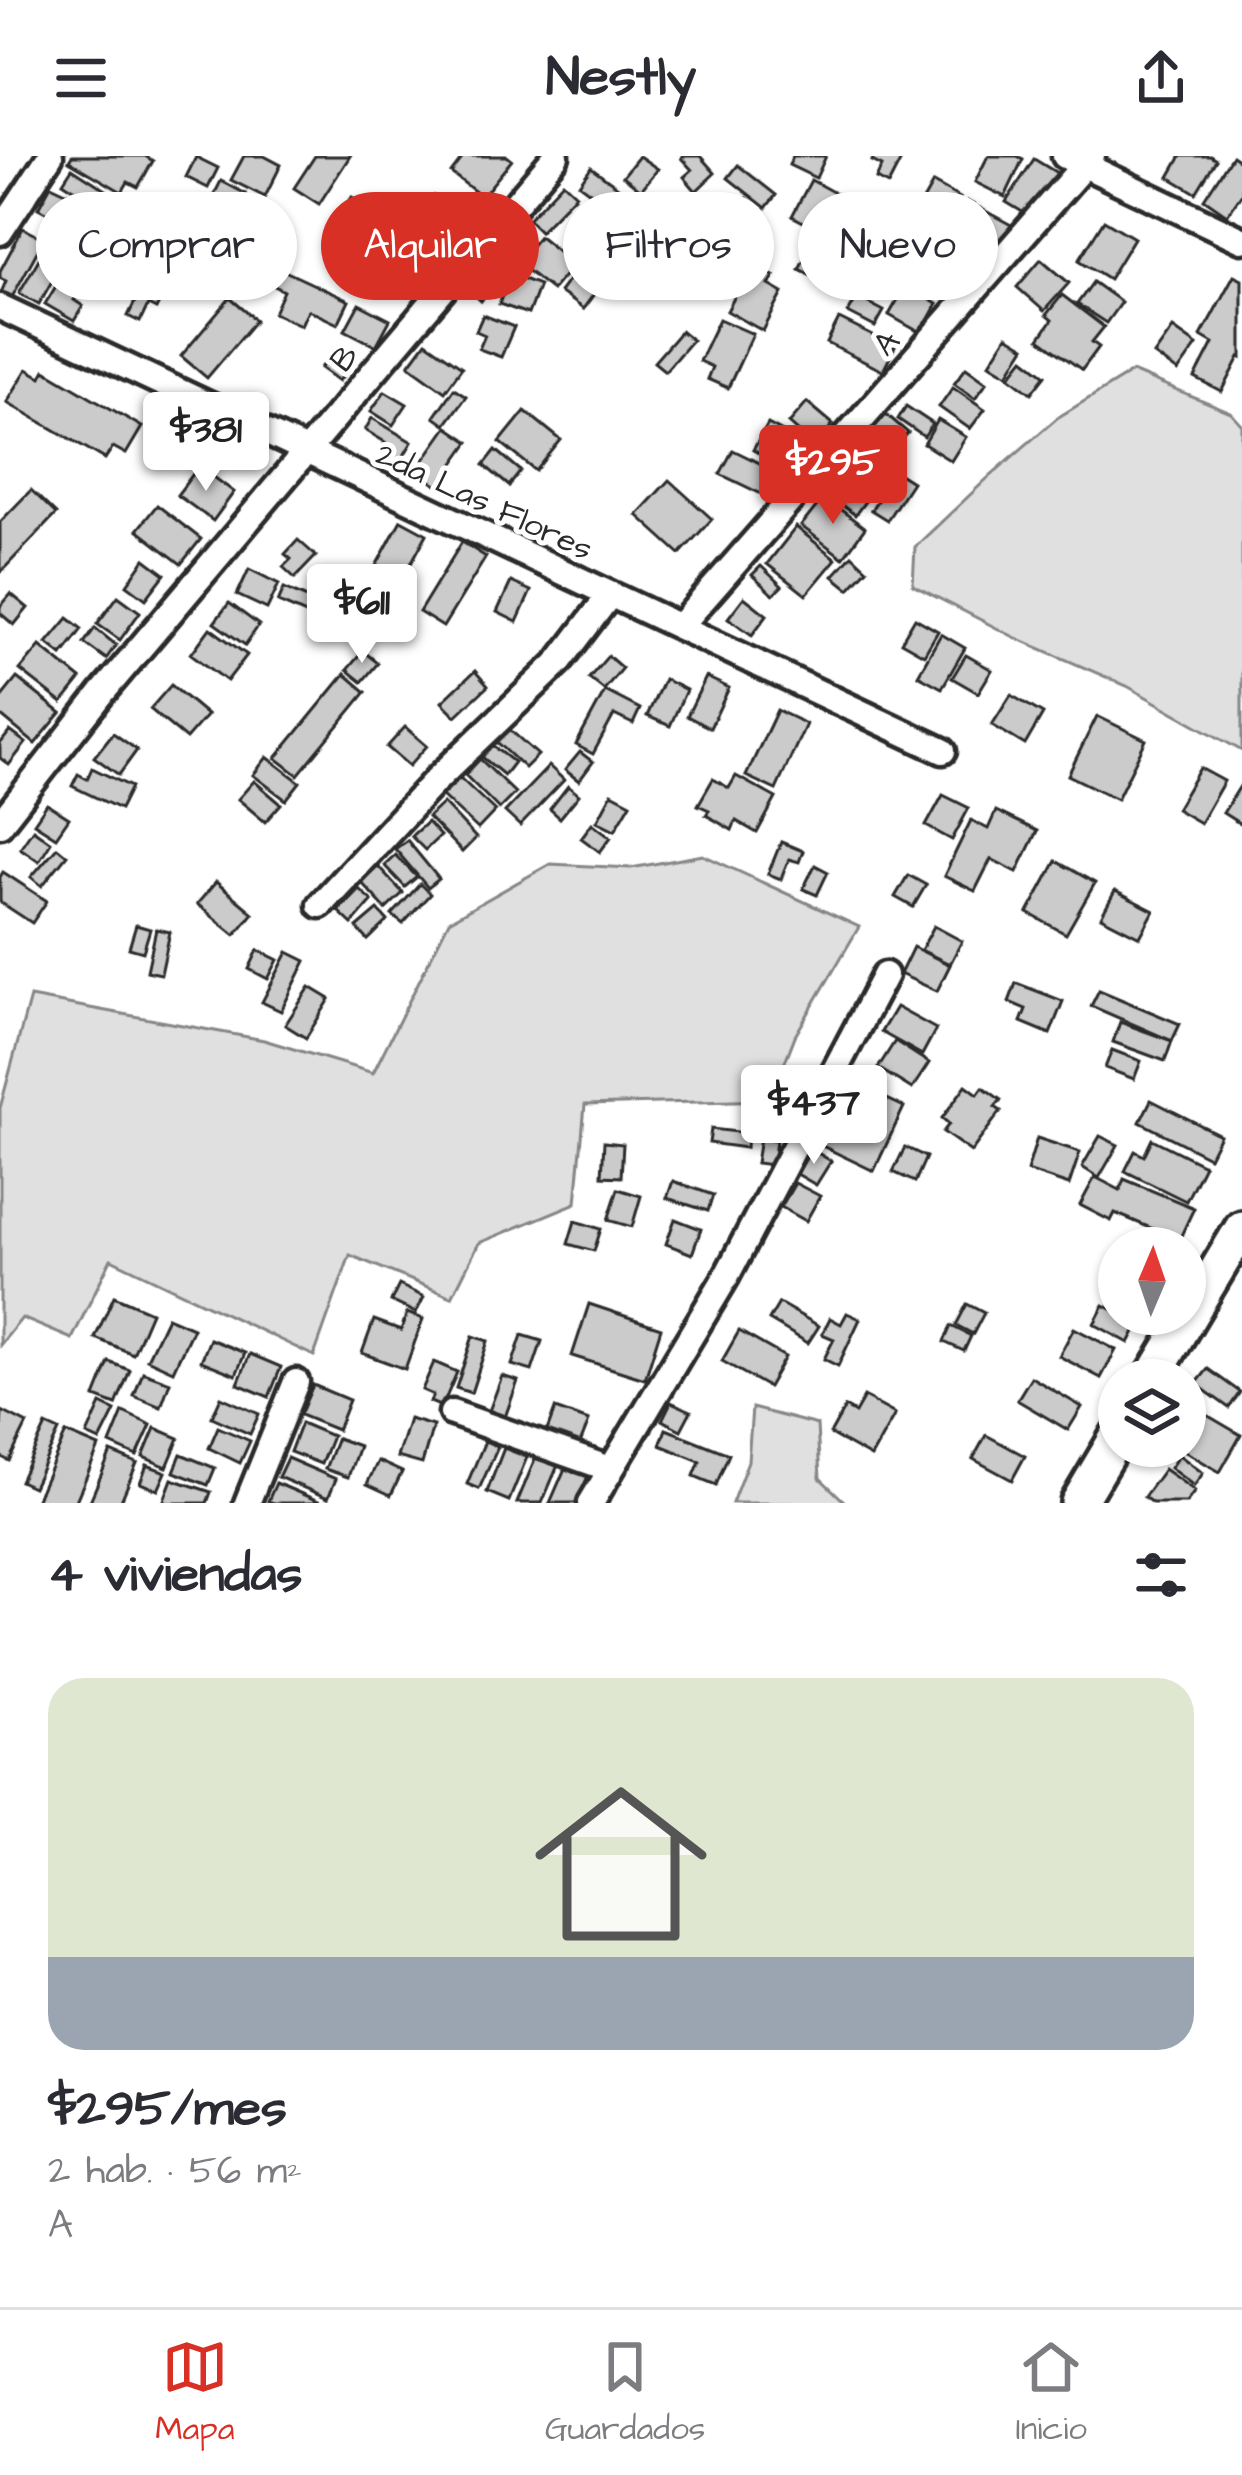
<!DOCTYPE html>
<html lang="es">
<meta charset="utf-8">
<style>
:root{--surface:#fff;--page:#f7f7f7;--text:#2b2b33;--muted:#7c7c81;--line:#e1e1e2;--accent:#d93025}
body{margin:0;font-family:"Architects Daughter",sans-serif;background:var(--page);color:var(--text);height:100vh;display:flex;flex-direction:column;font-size:45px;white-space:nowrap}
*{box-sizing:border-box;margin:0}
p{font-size:39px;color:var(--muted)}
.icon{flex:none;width:66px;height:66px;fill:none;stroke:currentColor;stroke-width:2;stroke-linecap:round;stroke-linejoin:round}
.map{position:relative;height:1347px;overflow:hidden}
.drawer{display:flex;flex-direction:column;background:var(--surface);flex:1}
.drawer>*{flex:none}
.hud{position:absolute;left:36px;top:36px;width:1170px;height:108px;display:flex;gap:24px}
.needle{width:78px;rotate:2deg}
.tools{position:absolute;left:1098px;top:1071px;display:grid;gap:24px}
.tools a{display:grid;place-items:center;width:108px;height:108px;border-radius:50%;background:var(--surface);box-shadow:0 3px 9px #0004;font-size:60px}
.price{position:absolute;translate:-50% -102px;padding:0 27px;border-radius:12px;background:#fff;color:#222;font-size:39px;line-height:78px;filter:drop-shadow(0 3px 6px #0008)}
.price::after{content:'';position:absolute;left:50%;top:72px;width:36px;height:27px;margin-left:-18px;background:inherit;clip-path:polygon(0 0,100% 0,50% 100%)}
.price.current{background:var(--accent);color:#fff}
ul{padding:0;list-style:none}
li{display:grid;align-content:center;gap:24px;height:636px;padding:0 48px}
li span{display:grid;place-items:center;height:372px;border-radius:36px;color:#555}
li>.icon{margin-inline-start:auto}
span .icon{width:216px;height:216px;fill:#fffc;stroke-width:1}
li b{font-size:51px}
h2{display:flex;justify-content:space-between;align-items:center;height:144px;padding:0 48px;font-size:51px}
.pill{padding:0 42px;border-radius:54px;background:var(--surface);box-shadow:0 3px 9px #0004;font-size:42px;line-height:108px}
.pill.current{background:var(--accent);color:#fff}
header{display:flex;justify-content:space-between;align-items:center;height:156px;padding:0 48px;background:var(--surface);font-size:54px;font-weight:800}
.dock{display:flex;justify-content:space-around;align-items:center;height:168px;border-top:3px solid var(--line);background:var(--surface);font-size:33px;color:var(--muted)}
.dock a{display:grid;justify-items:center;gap:6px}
.dock .current{color:var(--accent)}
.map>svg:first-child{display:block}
.green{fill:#e0e0e0;stroke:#868686;stroke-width:3}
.building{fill:#cbcbcb;stroke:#2b2b2b;stroke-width:3}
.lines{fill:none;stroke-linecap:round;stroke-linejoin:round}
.street-casing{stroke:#2b2b2b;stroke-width:33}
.secondary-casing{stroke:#2b2b2b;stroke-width:42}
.street{stroke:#fff;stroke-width:24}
.secondary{stroke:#fff;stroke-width:33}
.labels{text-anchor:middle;stroke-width:10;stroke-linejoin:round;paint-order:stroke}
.street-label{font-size:33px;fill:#2b2b2b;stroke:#fff}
</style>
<header><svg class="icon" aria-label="menu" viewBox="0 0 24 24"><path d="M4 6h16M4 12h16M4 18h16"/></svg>Nestly<svg class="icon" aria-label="share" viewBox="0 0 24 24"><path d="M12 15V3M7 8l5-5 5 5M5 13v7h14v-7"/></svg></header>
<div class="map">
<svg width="1242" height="1347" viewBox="0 0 1242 1347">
<rect width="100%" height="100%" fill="#fff"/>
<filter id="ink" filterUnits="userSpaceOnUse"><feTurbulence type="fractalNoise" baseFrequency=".00833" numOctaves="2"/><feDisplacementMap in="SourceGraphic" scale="24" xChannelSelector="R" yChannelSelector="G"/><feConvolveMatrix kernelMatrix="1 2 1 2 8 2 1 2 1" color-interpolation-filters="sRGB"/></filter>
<g filter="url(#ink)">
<!-- green -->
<g class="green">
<path d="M1132 216 1231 257 1242 269V595L1127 530 1016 482 913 429 915 391 991 319 1057 262Z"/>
<path d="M703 699 859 771 795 880 770 944 585 949 576 1047 479 1087 452 1141 350 1099 314 1200 111 1103 72 1183 22 1162 0 1189V952L30 841 264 884 373 917 449 765 550 708 631 712Z"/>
<path d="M752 1252 817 1269 820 1322 846 1347H732L748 1305Z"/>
</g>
<!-- building -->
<g class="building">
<path d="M72 0H145L153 5 138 31 128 26 122 36 69 5Z"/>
<path d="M244 0H264L281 9 265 41 231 24Z"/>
<path d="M315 0H350L319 48 294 32Z"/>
<path d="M464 0H507L512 4 482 41 451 17Z"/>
<path d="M639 0 658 13 641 34 623 20Z"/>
<path d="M682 0H700L715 17 696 35 684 21 692 14 681 2Z"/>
<path d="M793 0H826L816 22 789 9Z"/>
<path d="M874 0H903L888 29 876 23 882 10 872 5Z"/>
<path d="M988 0H1017L1023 3 1005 41 975 26Z"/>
<path d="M1181 0H1210L1216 4 1196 37 1169 21Z"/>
<path d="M1232 0 1242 7V37L1227 59 1204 43Z"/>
<path d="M196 1 218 12 208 32 186 21Z"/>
<path d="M1034 3 1057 17 1029 60 1006 46Z"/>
<path d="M738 9 776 39 766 52 728 22Z"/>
<path d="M591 11 618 31 606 48 579 28Z"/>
<path d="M72 12 106 34 97 48 63 26Z"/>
<path d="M811 24 842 41 823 76 792 60Z"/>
<path d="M221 25 246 38 239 52 214 39Z"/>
<path d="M563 26 576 38 540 75 528 63Z"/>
<path d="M933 27 960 42 947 65 920 50Z"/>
<path d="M51 29 70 38 57 62 38 52Z"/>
<path d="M434 40 469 62 449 93 399 61 409 46 424 55Z"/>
<path d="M352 41 396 68 381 92 337 65Z"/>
<path d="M747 42 766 60 752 74 733 56Z"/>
<path d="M595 45 627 75 606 98 574 67Z"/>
<path d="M967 45 1015 71 1003 91 956 66Z"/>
<path d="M121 55 139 62 122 104 104 97Z"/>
<path d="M1104 64 1134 82 1109 123 1079 104Z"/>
<path d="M342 71 371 91 361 104 333 85Z"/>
<path d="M23 72 44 83 11 143 1 137 6 125 0 122V115Z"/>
<path d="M886 72 967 113 951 142 871 102Z"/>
<path d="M964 75 1001 94 988 118 951 100Z"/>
<path d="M539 80 574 108 552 134 517 107Z"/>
<path d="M50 84 69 95 39 148 19 137Z"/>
<path d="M242 86 261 98 246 122 227 110Z"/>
<path d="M80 91 99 103 74 144 83 150 74 165 45 148Z"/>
<path d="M807 97 840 113 832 129 799 113Z"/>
<path d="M156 103 188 119 177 141 165 135 156 153 148 149 140 166 128 160Z"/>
<path d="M1041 103 1069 127 1044 155 1017 131Z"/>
<path d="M201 105 233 121 225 138 192 122Z"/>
<path d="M492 108 504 118 481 145 469 134Z"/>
<path d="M752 108 774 120 769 129 783 137 763 175 727 155Z"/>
<path d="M274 110 349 145 338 168 308 154 301 169 274 157 284 135 267 126Z"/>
<path d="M577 112 600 130 583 153 559 136Z"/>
<path d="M876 113 937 148 921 177 889 159 897 145 868 129Z"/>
<path d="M510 118 539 129 528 158 499 148Z"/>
<path d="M1234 119 1242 123V202L1240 201 1222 236 1195 222 1213 187 1201 180Z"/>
<path d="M1093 126 1121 146 1106 167 1077 148Z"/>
<path d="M1062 139 1104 171 1092 186 1099 191 1082 214 1039 183 1052 164 1046 159Z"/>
<path d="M857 141 884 155 875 171 848 157Z"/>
<path d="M230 142 256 164 207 222 181 200Z"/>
<path d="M359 148 390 164 376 190 345 174Z"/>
<path d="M483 159 514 171 501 201 479 193 485 179 476 175Z"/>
<path d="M719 163 753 178 728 232 707 223 712 211 699 205Z"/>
<path d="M839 163 895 191 883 215 827 187Z"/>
<path d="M1173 172 1197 189 1178 216 1154 199Z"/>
<path d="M681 175 692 184 665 215 654 206Z"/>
<path d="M1007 180 1025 191 1008 218 990 207Z"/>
<path d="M426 186 462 211 445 235 409 209Z"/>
<path d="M334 194 352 207 339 225 321 212Z"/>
<path d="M1024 202 1046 219 1032 237 1010 220Z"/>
<path d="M966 211 987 226 975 242 954 227Z"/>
<path d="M27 213 41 221 45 214 142 271 126 298 113 291 105 303 7 246Z"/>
<path d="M953 231 985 253 970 273 939 251Z"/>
<path d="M454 232 466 240 445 269 434 261Z"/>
<path d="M385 235 407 248 393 269 371 255Z"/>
<path d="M807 246 833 268 815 290 789 267Z"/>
<path d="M906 250 933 268 924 281 898 263Z"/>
<path d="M525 255 561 284 536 315 500 286Z"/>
<path d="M886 258 908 277 896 291 874 272Z"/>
<path d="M372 262 412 286 399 308 379 296 385 286 365 274Z"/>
<path d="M938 264 966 281 951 305 924 288Z"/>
<path d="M768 268 811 291 795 318 753 294Z"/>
<path d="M447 271 469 286 438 330 416 315Z"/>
<path d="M496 294 521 315 509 330 484 309Z"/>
<path d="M733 294 786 320 774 344 720 318Z"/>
<path d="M874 302 912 326 887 364 871 354 880 340 858 326Z"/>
<path d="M199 310 234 336 213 365 177 339Z"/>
<path d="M842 320 869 340 855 359 828 339Z"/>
<path d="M669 324 712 363 680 398 637 359Z"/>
<path d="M31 334 56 358 0 417V366Z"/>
<path d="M824 341 865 372 843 402 801 370Z"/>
<path d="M157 349 201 383 181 408 137 374Z"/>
<path d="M401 364 427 378 402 424 376 410Z"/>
<path d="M796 371 836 403 806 439 767 408Z"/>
<path d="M298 384 316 400 295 422 283 411 291 403 285 398Z"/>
<path d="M462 386 486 401 443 471 419 456Z"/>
<path d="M852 399 867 413 849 433 833 420Z"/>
<path d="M145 403 165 418 146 443 127 429Z"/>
<path d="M761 410 782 430 773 439 752 419Z"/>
<path d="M249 413 279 428 267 453 237 439Z"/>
<path d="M511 426 531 435 517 466 497 456Z"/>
<path d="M284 432 328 451 322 465 278 446Z"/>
<path d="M11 438 28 452 14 469 0 457V451Z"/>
<path d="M118 440 140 456 120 484 97 468Z"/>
<path d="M744 441 767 459 752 479 728 462Z"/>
<path d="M229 447 259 469 245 489 214 467Z"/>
<path d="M340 456 368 467 360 485 333 474Z"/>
<path d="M68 462 82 473 62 499 47 487Z"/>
<path d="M915 462 938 475 924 499 901 486Z"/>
<path d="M95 472 116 489 106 503 84 487Z"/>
<path d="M210 472 247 499 227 525 191 498Z"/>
<path d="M941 478 965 492 942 532 918 519Z"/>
<path d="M40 490 81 523 62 547 20 514Z"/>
<path d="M363 495 378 507 362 526 347 514Z"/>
<path d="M966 499 992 514 978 537 952 522Z"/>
<path d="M608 500 622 512 604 534 589 522Z"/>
<path d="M475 515 488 530 456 560 442 546Z"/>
<path d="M345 518 366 536 298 619 276 602Z"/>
<path d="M706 521 729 532 710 572 687 560Z"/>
<path d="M17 522 61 557 35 588 0 559V543Z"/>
<path d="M664 523 686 534 670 570 647 560Z"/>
<path d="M171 529 207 559 186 583 150 553Z"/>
<path d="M605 535 640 553 633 568 614 559 593 598 576 589Z"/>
<path d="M1011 539 1043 558 1025 589 992 569Z"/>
<path d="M777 554 806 568 776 634 746 620Z"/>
<path d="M1097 560 1146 584 1117 643 1068 619Z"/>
<path d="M405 571 427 590 409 610 387 591Z"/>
<path d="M509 573 538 599 525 612 497 586Z"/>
<path d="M10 575 26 587 9 609 0 602V588Z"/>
<path d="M113 577 137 594 119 619 94 601Z"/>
<path d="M492 589 514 606 504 619 482 601Z"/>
<path d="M580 596 593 606 579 625 565 614Z"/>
<path d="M267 601 300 626 286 644 253 619Z"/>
<path d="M480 603 515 637 499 653 465 619Z"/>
<path d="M549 610 564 624 520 670 505 656Z"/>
<path d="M92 612 131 631 120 653 72 630 78 618 87 623Z"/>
<path d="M1200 612 1224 625 1200 667 1176 653Z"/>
<path d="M736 620 776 642 757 677 736 665 732 674 706 659 709 654 698 649 713 623 729 632Z"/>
<path d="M459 621 495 655 478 673 441 639Z"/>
<path d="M254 625 281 648 265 666 238 643Z"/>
<path d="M1242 627V669L1223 657Z"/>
<path d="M568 630 579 639 560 662 550 653Z"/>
<path d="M612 637 631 647 615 674 597 665Z"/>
<path d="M943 639 969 652 952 684 926 670Z"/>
<path d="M443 647 476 682 462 696 428 661Z"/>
<path d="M47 648 69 662 56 681 34 667Z"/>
<path d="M996 655 1037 675 1017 716 991 703 975 735 944 720 971 664 988 673Z"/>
<path d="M427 666 440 680 425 694 411 680Z"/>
<path d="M592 667 611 681 600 696 581 682Z"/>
<path d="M33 673 51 686 39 705 20 692Z"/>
<path d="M407 684 439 723 428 732 395 693Z"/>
<path d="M781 686 803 695 799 706 789 703 781 723 768 718Z"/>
<path d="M57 691 67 699 42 730 31 721Z"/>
<path d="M395 699 417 721 405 731 384 709Z"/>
<path d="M1056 705 1095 727 1066 778 1028 757Z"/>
<path d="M815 709 828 716 817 739 803 733Z"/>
<path d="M378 710 403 737 386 753 361 726Z"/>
<path d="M3 716 47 745 32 767 0 746V721Z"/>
<path d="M908 719 926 729 913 751 895 741Z"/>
<path d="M216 726 253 757 235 779 197 748Z"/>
<path d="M420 728 430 738 403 768 392 759Z"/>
<path d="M359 733 372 745 352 768 338 755Z"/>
<path d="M1115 735 1154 755 1140 781 1101 761Z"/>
<path d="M378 754 388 765 368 784 357 772Z"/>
<path d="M136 769 150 773 143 796 129 792Z"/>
<path d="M934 770 962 785 950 808 921 794Z"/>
<path d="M156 773 170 776 161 818 147 815Z"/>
<path d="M913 791 950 809 937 835 900 818Z"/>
<path d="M258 794 278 804 268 823 249 813Z"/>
<path d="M288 796 306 805 281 855 262 846Z"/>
<path d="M1016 827 1063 845 1050 878 1021 866 1026 853 1009 846Z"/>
<path d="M310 831 330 843 306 882 285 869Z"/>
<path d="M1099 834 1180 868 1172 885 1091 850Z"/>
<path d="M896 851 936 873 922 899 881 876Z"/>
<path d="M1120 866 1172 885 1165 905 1113 886Z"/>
<path d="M895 885 929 907 912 933 878 912Z"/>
<path d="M1112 894 1141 905 1134 923 1105 912Z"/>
<path d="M851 926 904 951 874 1015 814 986 820 974 827 978Z"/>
<path d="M966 929 978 938 983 931 1001 944 995 951 1001 955 971 996 943 976 949 968 942 962Z"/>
<path d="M1151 944 1220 979 1209 1001 1140 966Z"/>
<path d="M711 973 747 977 746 992 709 987Z"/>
<path d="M1100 980 1118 989 1099 1022 1082 1011Z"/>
<path d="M760 982 776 984 773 1009 756 1007Z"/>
<path d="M1037 982 1080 996 1069 1029 1027 1015Z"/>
<path d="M1152 983 1204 1009 1186 1045 1125 1015 1135 995 1144 1000Z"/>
<path d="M604 986 623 988 621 1021 602 1020Z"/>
<path d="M905 991 926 1001 915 1026 893 1016Z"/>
<path d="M811 993 831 1005 816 1029 797 1018Z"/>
<path d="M1095 1021 1120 1034 1124 1023 1194 1052 1179 1084 1115 1057 1111 1065 1080 1049Z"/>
<path d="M673 1025 713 1039 708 1055 667 1042Z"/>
<path d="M795 1027 820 1040 806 1065 781 1051Z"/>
<path d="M618 1033 641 1040 632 1071 608 1064Z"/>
<path d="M675 1063 701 1073 692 1098 666 1088Z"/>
<path d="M575 1065 601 1073 594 1095 568 1088Z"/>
<path d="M399 1129 424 1141 416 1157 391 1145Z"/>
<path d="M114 1140 151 1156 133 1198 95 1182Z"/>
<path d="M779 1147 819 1170 808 1187 769 1164Z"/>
<path d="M589 1148 661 1172 645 1223 572 1200Z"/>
<path d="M967 1148 984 1157 973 1178 956 1169Z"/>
<path d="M1104 1149 1139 1168 1129 1187 1094 1168Z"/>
<path d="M407 1157 423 1163 405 1213 362 1197 374 1164 401 1174Z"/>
<path d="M847 1157 860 1163 838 1210 824 1203 834 1183 822 1178 830 1162 841 1168Z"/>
<path d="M167 1161 193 1172 173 1215 147 1203Z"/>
<path d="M951 1170 971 1180 964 1195 944 1186Z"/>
<path d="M1074 1172 1116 1194 1101 1222 1059 1200Z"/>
<path d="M739 1175 785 1201 768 1231 722 1205Z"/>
<path d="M522 1179 542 1185 532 1215 512 1209Z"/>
<path d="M473 1180 488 1185 471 1237 456 1232Z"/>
<path d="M210 1183 245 1197 236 1219 201 1205Z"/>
<path d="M250 1198 281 1211 269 1241 238 1228Z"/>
<path d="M109 1206 130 1214 116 1249 95 1241Z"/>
<path d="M434 1206 457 1216 442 1251 430 1246 433 1239 422 1234Z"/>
<path d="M1208 1213 1240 1236 1229 1252 1196 1228Z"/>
<path d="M143 1216 170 1226 161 1251 134 1240Z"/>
<path d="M502 1220 518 1225 505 1261 489 1255Z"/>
<path d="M1031 1221 1082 1251 1068 1274 1017 1244Z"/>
<path d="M313 1229 349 1244 337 1274 300 1259Z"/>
<path d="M221 1241 259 1258 250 1278 212 1261Z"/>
<path d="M864 1241 895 1258 871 1301 830 1278 845 1251 855 1257Z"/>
<path d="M671 1246 691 1255 681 1274 662 1264Z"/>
<path d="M101 1248 115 1255 100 1285 87 1279Z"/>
<path d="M1188 1248 1241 1279 1220 1316 1176 1290H1185V1253Z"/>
<path d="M555 1253 589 1265 577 1295 544 1283Z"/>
<path d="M2 1255 27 1268 9 1305 0 1300Z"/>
<path d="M123 1256 151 1269 137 1300 110 1288Z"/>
<path d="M409 1263 433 1270 422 1308 397 1301Z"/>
<path d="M301 1267 332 1280 321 1308 290 1296Z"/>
<path d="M46 1269 59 1275 33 1331 20 1325Z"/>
<path d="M218 1271 250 1285 240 1307 209 1292Z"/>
<path d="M155 1272 179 1282 167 1311 143 1301Z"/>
<path d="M666 1273 729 1298 716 1329 694 1320 700 1305 660 1289Z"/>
<path d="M66 1277 99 1291 75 1347H35Z"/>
<path d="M986 1279 1025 1300 1012 1324 973 1303Z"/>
<path d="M337 1282 359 1290 348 1321 325 1313Z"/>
<path d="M485 1285 498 1291 479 1333 467 1328Z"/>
<path d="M504 1292 527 1301 509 1345 487 1336Z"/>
<path d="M111 1296 137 1307 120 1347H94L90 1345Z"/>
<path d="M181 1298 215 1312 208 1329 174 1316Z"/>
<path d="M1179 1299 1203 1317 1194 1330 1170 1312Z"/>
<path d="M536 1301 558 1309 542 1347H517Z"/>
<path d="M287 1302 336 1323 328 1342 278 1321Z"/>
<path d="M378 1305 402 1316 391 1339 367 1328Z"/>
<path d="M147 1309 166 1316 158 1334 140 1327Z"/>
<path d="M566 1310 588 1320 576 1347H550Z"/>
<path d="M1164 1313 1195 1335 1186 1347H1152L1144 1341Z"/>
<path d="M172 1323 211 1336 207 1347H163Z"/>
<path d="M276 1327 323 1347H274L268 1345Z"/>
</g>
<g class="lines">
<!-- street casing -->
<g class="street-casing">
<g id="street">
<path d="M1065 0 1242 84"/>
<path d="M0 76 50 0"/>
<path d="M0 151 943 595"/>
<path d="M680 470 1092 0"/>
<path d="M0 668 103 536 556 0"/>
<path d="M320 749 435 625 559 506 609 440"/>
<path d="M452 1257 610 1313"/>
<path d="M247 1347 296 1226"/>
<path d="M591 1347 726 1121 885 819"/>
</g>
</g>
<!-- secondary casing -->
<g class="secondary-casing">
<g id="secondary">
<path d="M1151 1224 1242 1072"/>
<path d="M1078 1347 1119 1278"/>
</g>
</g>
<!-- street -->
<use href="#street" class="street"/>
<!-- secondary -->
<use href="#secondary" class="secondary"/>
</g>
</g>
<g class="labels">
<!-- street labels -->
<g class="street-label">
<text transform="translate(885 186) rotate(-49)" y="12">A</text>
<text transform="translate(343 201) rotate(-50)" y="12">B</text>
<text transform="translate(485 344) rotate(25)" y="12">2da Las Flores</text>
</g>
</g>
</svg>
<div class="tools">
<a><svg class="needle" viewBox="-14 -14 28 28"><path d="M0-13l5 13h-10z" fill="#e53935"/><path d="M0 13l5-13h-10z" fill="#7c7c81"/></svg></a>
<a><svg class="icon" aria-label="layers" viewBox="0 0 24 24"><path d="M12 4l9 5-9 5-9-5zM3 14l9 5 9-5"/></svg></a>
</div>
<b class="price" style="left:206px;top:338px">$381</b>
<b class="price current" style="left:833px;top:371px">$295</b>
<b class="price" style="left:362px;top:510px">$611</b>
<b class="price" style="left:814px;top:1011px">$437</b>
<div class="hud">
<a class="pill">Comprar</a>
<a class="pill current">Alquilar</a>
<a class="pill">Filtros</a>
<a class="pill">Nuevo</a>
</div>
</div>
<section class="drawer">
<h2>4 viviendas<svg class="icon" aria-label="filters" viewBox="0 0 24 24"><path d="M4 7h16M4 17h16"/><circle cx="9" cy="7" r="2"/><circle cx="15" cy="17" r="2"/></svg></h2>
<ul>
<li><span style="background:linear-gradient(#dfe7d0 75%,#9aa5b1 0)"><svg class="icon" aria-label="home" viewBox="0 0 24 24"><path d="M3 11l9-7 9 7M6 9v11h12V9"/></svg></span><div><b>$295/mes</b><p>2 hab. · 56 m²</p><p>A</p></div></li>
</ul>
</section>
<nav class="dock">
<a class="current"><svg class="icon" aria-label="map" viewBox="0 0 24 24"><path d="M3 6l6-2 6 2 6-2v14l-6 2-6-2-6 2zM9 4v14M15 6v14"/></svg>Mapa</a>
<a><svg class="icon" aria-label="saved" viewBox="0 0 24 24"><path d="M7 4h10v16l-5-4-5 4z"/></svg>Guardados</a>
<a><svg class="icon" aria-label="home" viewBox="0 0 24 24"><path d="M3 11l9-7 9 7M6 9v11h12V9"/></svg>Inicio</a>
</nav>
